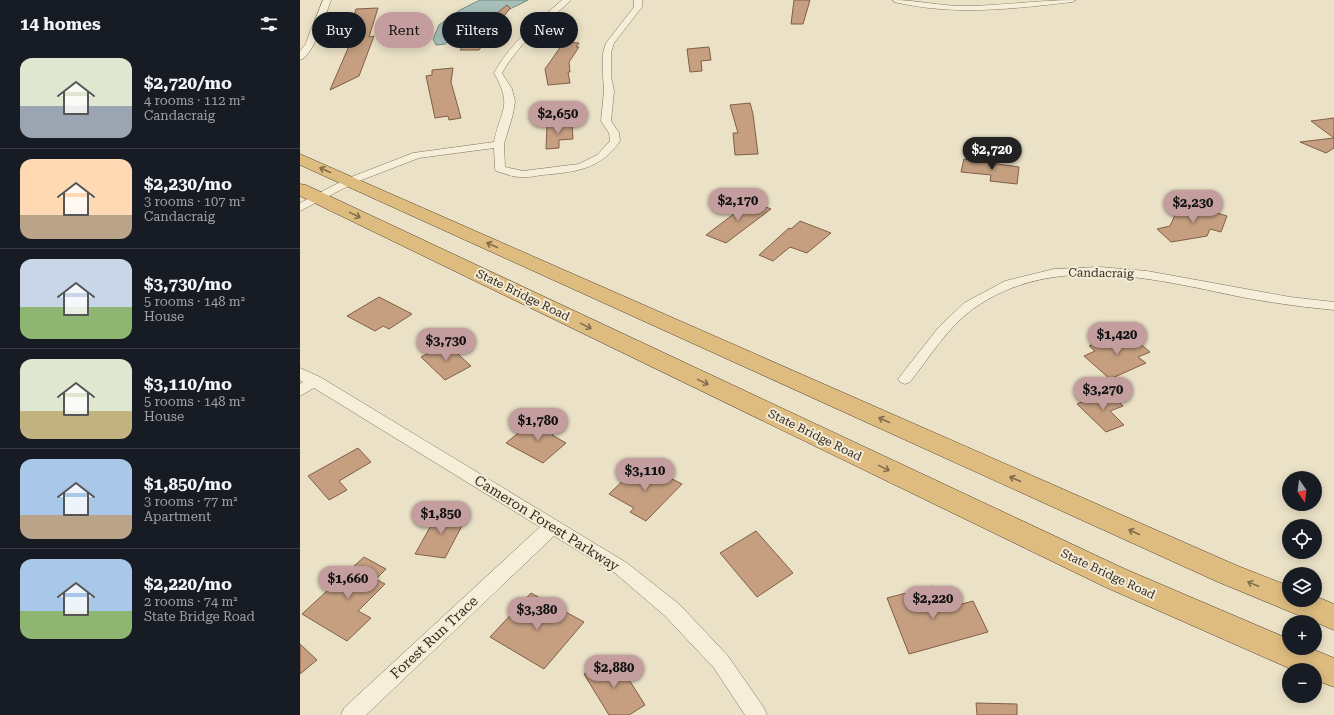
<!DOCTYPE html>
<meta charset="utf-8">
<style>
:root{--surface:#171b24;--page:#20242c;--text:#f1f3f6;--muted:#9ea1a6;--line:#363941;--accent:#c49e9e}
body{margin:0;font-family:"Roboto Serif",serif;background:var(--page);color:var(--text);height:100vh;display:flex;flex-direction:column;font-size:15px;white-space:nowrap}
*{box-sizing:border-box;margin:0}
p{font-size:13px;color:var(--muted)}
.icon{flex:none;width:22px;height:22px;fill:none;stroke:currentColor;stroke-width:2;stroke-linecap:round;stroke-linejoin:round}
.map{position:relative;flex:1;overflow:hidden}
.details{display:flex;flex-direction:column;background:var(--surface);width:300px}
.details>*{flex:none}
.banner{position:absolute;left:12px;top:12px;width:380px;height:36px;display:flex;gap:8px}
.needle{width:26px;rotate:166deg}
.controls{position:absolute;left:982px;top:471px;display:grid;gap:8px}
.controls a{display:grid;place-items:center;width:40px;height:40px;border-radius:50%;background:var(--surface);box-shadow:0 2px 10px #0003;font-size:20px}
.price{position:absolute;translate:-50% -34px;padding:0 9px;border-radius:14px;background:var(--accent);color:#111;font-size:13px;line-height:26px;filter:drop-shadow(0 1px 2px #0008)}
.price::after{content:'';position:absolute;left:50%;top:24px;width:12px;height:9px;margin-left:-6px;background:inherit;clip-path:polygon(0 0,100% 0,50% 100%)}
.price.current{background:#222;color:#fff}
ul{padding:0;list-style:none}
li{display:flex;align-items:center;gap:12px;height:100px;padding:0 20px}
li+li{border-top:1px solid var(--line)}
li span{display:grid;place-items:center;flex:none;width:112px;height:80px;border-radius:12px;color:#555}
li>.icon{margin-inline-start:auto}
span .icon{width:48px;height:48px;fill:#fffc;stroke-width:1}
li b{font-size:17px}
h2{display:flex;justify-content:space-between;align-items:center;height:48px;padding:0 20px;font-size:17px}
.chip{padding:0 14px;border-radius:18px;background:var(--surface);box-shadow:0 2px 10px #0003;font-size:14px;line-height:36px}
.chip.current{background:var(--accent);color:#111}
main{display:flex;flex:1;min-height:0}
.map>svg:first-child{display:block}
.water{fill:#a7bfb8;stroke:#6f8c86}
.building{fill:#c59f80;stroke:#815f45}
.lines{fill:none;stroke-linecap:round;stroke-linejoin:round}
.minor-casing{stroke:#84735e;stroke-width:1}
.trunk-casing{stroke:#534231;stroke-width:1}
.minor{fill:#f6eed9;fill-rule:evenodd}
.trunk{fill:#debc80;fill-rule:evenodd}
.oneway{stroke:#826c4b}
.labels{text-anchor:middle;stroke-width:4;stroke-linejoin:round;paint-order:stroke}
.street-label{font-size:12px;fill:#362b20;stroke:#f3ebd5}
.near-street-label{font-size:14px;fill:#362b20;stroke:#f3ebd5}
</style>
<main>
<section class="details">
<h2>14 homes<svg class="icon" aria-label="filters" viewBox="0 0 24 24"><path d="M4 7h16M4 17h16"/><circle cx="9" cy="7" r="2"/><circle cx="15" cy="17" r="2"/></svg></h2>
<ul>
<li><span style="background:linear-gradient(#dfe7d0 60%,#9aa5b1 0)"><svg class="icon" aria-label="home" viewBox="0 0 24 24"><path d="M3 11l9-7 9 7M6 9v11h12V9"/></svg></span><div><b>$2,720/mo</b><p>4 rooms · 112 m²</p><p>Candacraig</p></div></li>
<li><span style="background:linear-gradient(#ffd9b3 70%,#b9a48a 0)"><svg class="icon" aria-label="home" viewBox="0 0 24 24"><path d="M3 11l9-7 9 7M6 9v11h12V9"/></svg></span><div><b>$2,230/mo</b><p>3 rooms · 107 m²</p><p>Candacraig</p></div></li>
<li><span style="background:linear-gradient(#c9d6e8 60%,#8fb573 0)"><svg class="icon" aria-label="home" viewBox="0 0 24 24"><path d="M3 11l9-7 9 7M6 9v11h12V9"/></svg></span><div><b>$3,730/mo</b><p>5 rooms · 148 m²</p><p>House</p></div></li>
<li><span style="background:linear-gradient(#dfe7d0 65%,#c2b280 0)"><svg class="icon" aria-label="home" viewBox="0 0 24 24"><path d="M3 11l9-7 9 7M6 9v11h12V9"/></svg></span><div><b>$3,110/mo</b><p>5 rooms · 148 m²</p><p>House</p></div></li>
<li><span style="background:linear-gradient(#a9c7e8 70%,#b9a48a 0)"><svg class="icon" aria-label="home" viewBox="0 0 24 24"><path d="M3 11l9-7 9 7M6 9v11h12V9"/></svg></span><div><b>$1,850/mo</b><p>3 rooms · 77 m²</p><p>Apartment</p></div></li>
<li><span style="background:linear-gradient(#a9c7e8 65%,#8fb573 0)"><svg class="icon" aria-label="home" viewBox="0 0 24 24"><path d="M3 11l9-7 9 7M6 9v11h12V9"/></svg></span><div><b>$2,220/mo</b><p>2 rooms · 74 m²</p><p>State Bridge Road</p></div></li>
</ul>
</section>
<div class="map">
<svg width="1034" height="715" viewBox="0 0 1034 715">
<rect width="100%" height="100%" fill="#eae1c6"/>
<!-- water -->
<path class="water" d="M180 0H228L208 10 171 24 145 44 136 45 133 39 139 25 160 10Z"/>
<!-- building -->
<g class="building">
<path d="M494 0H510L503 24H491Z"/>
<path d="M207 5 210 8 179 50H160L176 30Z"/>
<path d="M78 8 69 37 74 36 59 76 30 90 49 46 43 47 56 9Z"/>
<path d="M264 42 279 43 276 47H279L269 62 270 72H268L270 83 248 85 245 69Z"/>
<path d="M409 47 411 60 401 61 402 71 390 72 387 49Z"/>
<path d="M153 68 151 82 161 118 149 120 148 116 135 118 126 76 132 75V70Z"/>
<path d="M450 103 453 114 458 154 435 155 433 133H438L430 105Z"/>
<path d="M1034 118V138L1011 121Z"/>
<path d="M272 124 273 139 259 140V148L246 149 247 126Z"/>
<path d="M1034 138V148L1026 153 1000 142Z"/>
<path d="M664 159 719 167 717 184 690 181 691 175 661 172Z"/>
<path d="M451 201 471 209 426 243 406 235Z"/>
<path d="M890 204 904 207 903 209 927 216 921 232 910 229 907 236 871 242 857 229 870 226 879 206 888 208Z"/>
<path d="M500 221 531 233 507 253 490 247 473 261 459 255 489 228 491 229Z"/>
<path d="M79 297 112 314 89 329 83 326 75 331 47 316Z"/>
<path d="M813 336 819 341 831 336 850 352 838 357 846 363 810 379 784 356 795 351 789 346Z"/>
<path d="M147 344 171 366 145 380 121 357Z"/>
<path d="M808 391 823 406 810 411 824 425 806 432 777 404Z"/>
<path d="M248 421 261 428 252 435 266 443 243 463 206 443 227 426 236 431Z"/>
<path d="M58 448 71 462 39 481 47 490 29 500 8 476Z"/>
<path d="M350 468 382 484 346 521 330 512 334 508 309 494 334 470 343 475Z"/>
<path d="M138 513 167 516 145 558 115 554Z"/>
<path d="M456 531 493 573 457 597 420 553Z"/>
<path d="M64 557 86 569 76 579 85 584 58 611 71 618 47 641 2 614Z"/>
<path d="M633 586 644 609 673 601 688 632 609 654 587 598Z"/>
<path d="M231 593 284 622 244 669 190 637Z"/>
<path d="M0 644 17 660 0 674Z"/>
<path d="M314 656 345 705 329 715H309L284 674Z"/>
<path d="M676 703 717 704V715H677Z"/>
</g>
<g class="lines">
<!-- minor casing -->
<g class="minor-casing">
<g id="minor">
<path d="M23 0H31C26 13 14 56 0 60V51L5 45Z"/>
<path d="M262 0H271L222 45 208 63 202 73 212 89 215 101 213 114 204 144 205 167 223 171 279 164 297 155 310 141 309 133 301 121 304 91 303 76V53L306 43 334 7V0H342V7L314 43 311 53V76L314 91 311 121 319 133 320 141C300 170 275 172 242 175 235 176 227 178 220 177 212 177 204 173 196 171L195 169 194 148 119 158 54 183 0 211V203L46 179 113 153 194 142C201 108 213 107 194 73 210 43 237 22 262 0Z"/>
<path d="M593 0C617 0 639 6 663 6 701 6 738 0 776 0L772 2C712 9 653 16 594 2Z"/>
<path d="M800 267 847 271 990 297 1034 302V310C1003 307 972 303 941 297 854 279 752 252 673 309 647 328 629 358 610 382L605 384 600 382 598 379 638 328 664 303 705 281 754 269Z"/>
<path d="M0 368 20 377 327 563 379 604 428 656 464 708 467 715H445L414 668 365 616 315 573 254 536 66 715H41L44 708 240 527 14 388 0 396V384L3 382 0 380Z"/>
</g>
</g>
<!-- trunk casing -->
<g class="trunk-casing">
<g id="trunk">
<path d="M0 154 938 566 989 586V600H1015V596L1034 604V630L918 582 0 165Z"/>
<path d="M0 184 6 185 825 569 989 639V648H1010L1034 658V687L1015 680V670H993L805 587 0 196Z"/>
</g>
</g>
<!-- minor -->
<use href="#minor" class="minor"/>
<!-- trunk -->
<use href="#trunk" class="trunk"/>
</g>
<!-- one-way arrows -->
<defs><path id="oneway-shaft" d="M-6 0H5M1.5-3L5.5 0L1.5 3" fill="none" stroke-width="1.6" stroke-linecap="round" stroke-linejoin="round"/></defs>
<g class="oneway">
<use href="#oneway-shaft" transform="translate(25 170) rotate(-156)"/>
<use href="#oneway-shaft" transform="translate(55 215) rotate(26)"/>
<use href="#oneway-shaft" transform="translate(192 245) rotate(-156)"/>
<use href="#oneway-shaft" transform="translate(286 326) rotate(26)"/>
<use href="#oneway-shaft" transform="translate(403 382) rotate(26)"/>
<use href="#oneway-shaft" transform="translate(584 420) rotate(-156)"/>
<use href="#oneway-shaft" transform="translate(584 468) rotate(26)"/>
<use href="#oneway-shaft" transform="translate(715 479) rotate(-156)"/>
<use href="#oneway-shaft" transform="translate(834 532) rotate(-156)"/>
<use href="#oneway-shaft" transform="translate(953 584) rotate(-158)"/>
</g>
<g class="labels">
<!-- street labels -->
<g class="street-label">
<text transform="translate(801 273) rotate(1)" y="4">Candacraig</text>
<text transform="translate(223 295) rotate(26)" y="4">State Bridge Road</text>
<text transform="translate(515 435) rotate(26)" y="4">State Bridge Road</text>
<text transform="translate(808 574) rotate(25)" y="4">State Bridge Road</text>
</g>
<!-- near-street labels -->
<g class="near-street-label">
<text transform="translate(247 523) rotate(32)" y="5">Cameron Forest Parkway</text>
<text transform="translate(134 637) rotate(-43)" y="5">Forest Run Trace</text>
</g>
</g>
</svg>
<div class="controls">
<a><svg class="needle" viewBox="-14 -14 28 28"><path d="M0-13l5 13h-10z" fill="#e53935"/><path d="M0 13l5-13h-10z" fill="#9ea1a6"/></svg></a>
<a><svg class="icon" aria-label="locate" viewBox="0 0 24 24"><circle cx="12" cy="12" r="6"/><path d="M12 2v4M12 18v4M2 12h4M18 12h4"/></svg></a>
<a><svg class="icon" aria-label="layers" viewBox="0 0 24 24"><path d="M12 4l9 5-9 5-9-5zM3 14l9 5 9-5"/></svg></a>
<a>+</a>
<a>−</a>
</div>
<b class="price" style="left:258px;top:135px">$2,650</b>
<b class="price current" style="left:692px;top:171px">$2,720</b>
<b class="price" style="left:438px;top:222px">$2,170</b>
<b class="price" style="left:893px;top:224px">$2,230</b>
<b class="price" style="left:817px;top:356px">$1,420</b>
<b class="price" style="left:146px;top:362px">$3,730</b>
<b class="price" style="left:803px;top:411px">$3,270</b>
<b class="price" style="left:238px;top:442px">$1,780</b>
<b class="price" style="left:345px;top:492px">$3,110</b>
<b class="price" style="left:141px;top:535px">$1,850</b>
<b class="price" style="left:48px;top:600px">$1,660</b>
<b class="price" style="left:633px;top:620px">$2,220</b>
<b class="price" style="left:237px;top:631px">$3,380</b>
<b class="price" style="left:314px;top:689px">$2,880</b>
<div class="banner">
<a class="chip">Buy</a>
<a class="chip current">Rent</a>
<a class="chip">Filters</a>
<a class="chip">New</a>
</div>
</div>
</main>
